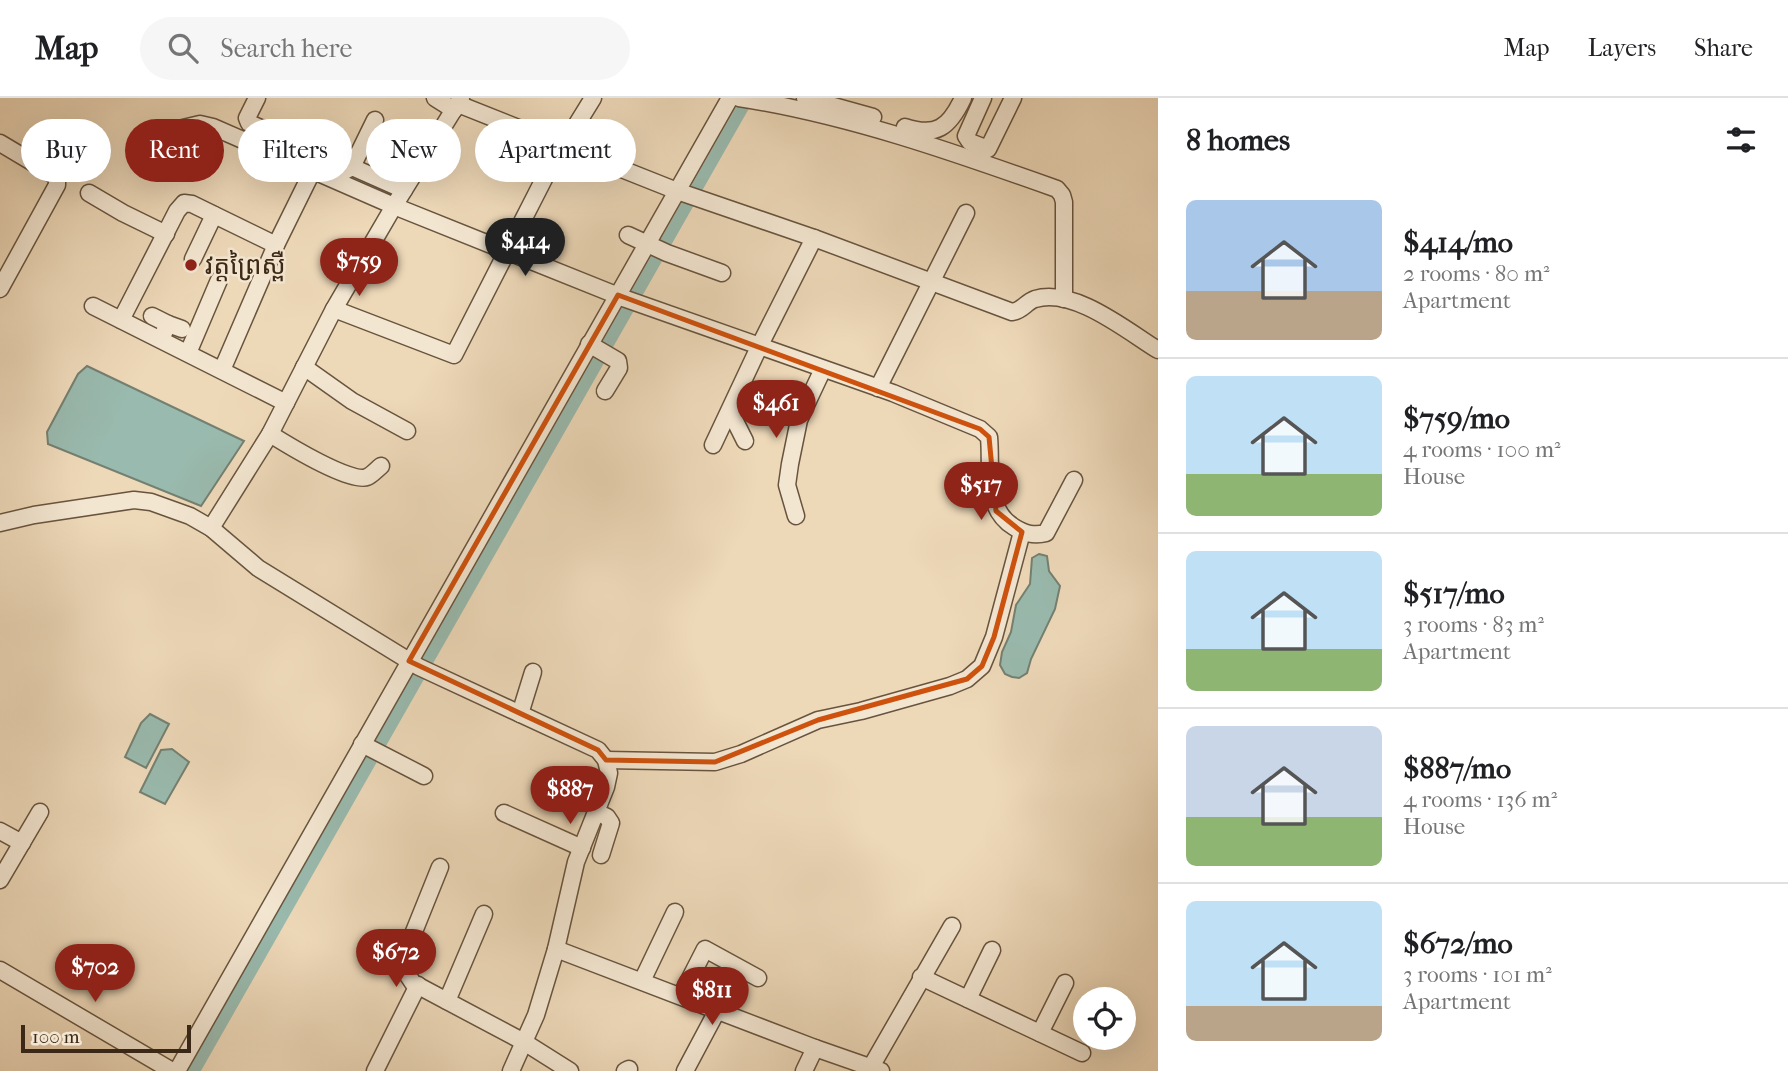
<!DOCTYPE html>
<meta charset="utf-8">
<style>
:root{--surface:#fff;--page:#f6f6f6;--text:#202124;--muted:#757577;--line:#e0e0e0;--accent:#8f2418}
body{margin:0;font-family:"IM FELL French Canon","Noto Sans Khmer",serif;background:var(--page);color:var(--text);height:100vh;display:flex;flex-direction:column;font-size:26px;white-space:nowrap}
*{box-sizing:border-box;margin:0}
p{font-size:23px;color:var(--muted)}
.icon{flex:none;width:38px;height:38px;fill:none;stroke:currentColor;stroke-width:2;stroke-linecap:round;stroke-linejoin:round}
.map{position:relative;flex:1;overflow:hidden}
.panel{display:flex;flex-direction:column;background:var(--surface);width:630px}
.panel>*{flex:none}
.banner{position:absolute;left:21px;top:21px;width:665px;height:63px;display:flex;gap:14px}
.controls{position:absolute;left:1073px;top:889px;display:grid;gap:14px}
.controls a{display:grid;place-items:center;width:63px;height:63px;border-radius:50%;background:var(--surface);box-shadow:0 7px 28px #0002;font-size:35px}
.scale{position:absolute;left:21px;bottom:18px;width:170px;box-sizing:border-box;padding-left:7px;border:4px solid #3c2816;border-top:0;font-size:19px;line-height:24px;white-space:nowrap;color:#3c2816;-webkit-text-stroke:5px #f3e6d1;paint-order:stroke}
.price{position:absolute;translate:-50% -60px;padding:0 16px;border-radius:24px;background:var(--accent);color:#fff;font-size:23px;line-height:46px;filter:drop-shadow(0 2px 4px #0008)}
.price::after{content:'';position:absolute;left:50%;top:42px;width:21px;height:16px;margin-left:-10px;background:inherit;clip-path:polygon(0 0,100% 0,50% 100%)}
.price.on{background:#222;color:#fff}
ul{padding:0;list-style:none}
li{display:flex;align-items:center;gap:21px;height:175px;padding:0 28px}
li+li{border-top:2px solid var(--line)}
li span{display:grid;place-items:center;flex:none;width:196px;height:140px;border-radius:10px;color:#555}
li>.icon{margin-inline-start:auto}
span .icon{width:84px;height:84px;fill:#fffc;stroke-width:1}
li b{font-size:30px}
h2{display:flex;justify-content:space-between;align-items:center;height:84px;padding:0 28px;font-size:30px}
.chip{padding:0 24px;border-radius:32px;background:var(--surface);box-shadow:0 7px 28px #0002;font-size:24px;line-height:63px}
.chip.on{background:var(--accent);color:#fff}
header{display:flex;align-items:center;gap:42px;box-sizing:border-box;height:98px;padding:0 35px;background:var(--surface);border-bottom:2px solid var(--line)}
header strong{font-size:33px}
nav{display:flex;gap:38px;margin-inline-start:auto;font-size:24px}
.search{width:490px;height:63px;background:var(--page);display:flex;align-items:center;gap:18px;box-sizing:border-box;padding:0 24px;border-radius:38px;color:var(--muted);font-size:26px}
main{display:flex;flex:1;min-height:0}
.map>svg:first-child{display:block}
.water{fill:#99baae;stroke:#748071;stroke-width:2}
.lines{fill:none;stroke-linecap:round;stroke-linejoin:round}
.canal{stroke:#99baae;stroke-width:12}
.minor-casing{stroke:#68543e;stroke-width:19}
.minor{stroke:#f3e6d1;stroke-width:16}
.marked{fill:none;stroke:#ce520e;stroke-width:5;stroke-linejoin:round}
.poi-dot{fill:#8f2418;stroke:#f3e6d1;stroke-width:2.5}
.labels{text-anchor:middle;stroke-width:5;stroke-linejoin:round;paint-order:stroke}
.poi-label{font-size:26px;fill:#3c2816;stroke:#f3e6d1;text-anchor:start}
</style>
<header>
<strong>Map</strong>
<div class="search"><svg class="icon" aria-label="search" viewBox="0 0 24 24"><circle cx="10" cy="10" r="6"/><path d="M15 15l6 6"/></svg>Search here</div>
<nav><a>Map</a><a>Layers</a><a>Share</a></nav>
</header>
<main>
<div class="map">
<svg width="1158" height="973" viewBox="0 0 1158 973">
<rect width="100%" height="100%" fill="#edd8b8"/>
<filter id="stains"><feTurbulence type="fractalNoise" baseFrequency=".00286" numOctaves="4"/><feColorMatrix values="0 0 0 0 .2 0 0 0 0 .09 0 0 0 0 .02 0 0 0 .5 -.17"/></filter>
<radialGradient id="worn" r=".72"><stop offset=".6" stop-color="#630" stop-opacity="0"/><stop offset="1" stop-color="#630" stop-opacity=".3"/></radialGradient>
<!-- water -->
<g class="water">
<path d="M87 268 244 343 201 408 48 346 47 334 78 276Z"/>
<path d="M1039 456 1047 458 1049 473 1060 488 1055 511 1031 561 1027 575 1019 580 1012 579 1005 576 1000 567 1002 554 1011 534 1016 507 1030 486 1032 460Z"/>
<path d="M150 616 169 626 146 670 125 659 141 625Z"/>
<path d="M172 651 189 664 165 706 140 694 161 652Z"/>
</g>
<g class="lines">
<!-- canal -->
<path class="canal" d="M194 973 748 0"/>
<!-- minor casing -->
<g class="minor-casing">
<g id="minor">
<path d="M257 0 247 20 249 25 352 69 375 22"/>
<path d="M435 0 454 12"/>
<path d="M739 0C848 17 953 54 1057 91L1062 97 1064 104V201"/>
<path d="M805 0 873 19"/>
<path d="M983 0 966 38 970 44 988 51 1013 0"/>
<path d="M458 6 677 93 814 140 1012 214C1022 213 1026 204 1035 201 1074 189 1127 233 1158 252"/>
<path d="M905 29C936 39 949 30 963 0"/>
<path d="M183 30 200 26 213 29 394 108 626 201 893 295 980 331 989 339C992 371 983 410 1014 429 1025 436 1034 438 1046 435L1074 382"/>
<path d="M0 45 57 79V87L0 191"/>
<path d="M343 74 352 69 404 92"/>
<path d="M89 95 123 115 166 136"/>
<path d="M628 137 667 155 722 175"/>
<path d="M193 161 214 117"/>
<path d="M93 208 286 305"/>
<path d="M334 211 454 257 548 73 593 0"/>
<path d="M152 218 168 226"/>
<path d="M121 222 177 113 184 105 192 106 276 147"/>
<path d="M161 241 168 226 182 231"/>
<path d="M589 246 618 263 619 270 605 293"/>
<path d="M188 255 219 182"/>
<path d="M304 269 352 303 407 333"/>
<path d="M222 272 276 147 312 74"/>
<path d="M878 290 966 115"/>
<path d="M730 313 745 343"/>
<path d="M270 336C286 346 351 386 367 379 372 377 377 371 381 368"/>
<path d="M713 347 760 247 814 140"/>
<path d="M796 418 787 387 790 366 799 322 823 271"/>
<path d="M0 425 34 417 134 402 151 404 190 418 211 430 258 470 419 569 598 652 606 662 609 675 606 689 576 764 556 851 536 917 511 973"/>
<path d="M211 430 270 336 334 211 394 108 461 0"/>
<path d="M520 616 533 574"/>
<path d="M362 646 424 678"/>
<path d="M606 662 715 664 741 656 818 622 861 613 950 588 967 581 982 568 994 539 1022 434"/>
<path d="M596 714 607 719 611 725 601 757"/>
<path d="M504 715 582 750"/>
<path d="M0 733 22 745"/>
<path d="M440 769 405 856V873L413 885 524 944 570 973"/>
<path d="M0 782 40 714"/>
<path d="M556 851 815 950 881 973"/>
<path d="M0 872 172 973"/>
<path d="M921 879 1082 955"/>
<path d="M642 883 675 814"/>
<path d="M681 898 705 851 758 880"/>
<path d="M968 901 992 852"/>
<path d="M447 903 484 816"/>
<path d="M1040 935 1065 885"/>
<path d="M871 969 952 828"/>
<path d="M177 973 730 0"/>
<path d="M375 973 418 887"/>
<path d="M625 973 629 971"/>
<path d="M685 973 718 911"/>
<path d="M804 973 815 950"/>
</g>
</g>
<!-- minor -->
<use href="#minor" class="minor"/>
</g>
<!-- marked area -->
<path class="marked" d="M618 197 980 331 989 339 996 413 1022 434 994 539 982 568 967 581 818 622 715 664 606 662 598 652 409 563Z"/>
<!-- markers -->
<circle class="poi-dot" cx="191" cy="167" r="7"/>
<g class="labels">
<!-- poi labels -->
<g class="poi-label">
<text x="205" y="176">វត្តព្រៃស្ពឺ</text>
</g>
</g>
<rect width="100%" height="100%" filter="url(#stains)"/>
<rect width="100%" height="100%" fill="url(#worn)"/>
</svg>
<div class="controls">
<a><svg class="icon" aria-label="locate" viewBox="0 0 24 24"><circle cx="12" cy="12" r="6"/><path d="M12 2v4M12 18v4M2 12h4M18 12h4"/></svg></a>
</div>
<div class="scale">100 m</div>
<b class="price on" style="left:525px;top:180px">$414</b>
<b class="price" style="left:359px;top:200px">$759</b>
<b class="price" style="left:776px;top:342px">$461</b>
<b class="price" style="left:981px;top:424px">$517</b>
<b class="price" style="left:570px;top:728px">$887</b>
<b class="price" style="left:396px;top:891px">$672</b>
<b class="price" style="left:95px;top:906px">$702</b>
<b class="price" style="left:712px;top:929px">$811</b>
<div class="banner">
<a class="chip">Buy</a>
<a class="chip on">Rent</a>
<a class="chip">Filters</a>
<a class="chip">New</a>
<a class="chip">Apartment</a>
</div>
</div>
<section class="panel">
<h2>8 homes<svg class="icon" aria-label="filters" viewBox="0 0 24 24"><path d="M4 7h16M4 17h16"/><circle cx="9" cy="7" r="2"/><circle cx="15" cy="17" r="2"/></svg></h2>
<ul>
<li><span style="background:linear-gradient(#a9c7e8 65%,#b9a48a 0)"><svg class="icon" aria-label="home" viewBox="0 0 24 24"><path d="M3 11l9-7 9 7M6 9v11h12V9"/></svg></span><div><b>$414/mo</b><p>2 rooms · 80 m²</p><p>Apartment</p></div></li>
<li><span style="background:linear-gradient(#bfe0f5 70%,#8fb573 0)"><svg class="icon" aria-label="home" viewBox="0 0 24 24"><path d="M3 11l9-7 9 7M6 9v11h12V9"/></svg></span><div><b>$759/mo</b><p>4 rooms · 100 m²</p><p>House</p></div></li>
<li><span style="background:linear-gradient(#bfe0f5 70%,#8fb573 0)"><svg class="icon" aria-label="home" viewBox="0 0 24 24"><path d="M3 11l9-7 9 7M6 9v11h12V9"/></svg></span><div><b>$517/mo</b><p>3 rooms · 83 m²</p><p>Apartment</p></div></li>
<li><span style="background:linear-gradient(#c9d6e8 65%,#8fb573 0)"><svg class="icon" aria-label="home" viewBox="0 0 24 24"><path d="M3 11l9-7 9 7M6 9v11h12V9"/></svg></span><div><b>$887/mo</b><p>4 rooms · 136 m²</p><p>House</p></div></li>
<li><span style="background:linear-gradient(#bfe0f5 75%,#b9a48a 0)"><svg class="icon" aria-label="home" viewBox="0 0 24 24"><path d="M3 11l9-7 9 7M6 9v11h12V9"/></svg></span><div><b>$672/mo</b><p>3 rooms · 101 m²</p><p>Apartment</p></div></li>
</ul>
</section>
</main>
